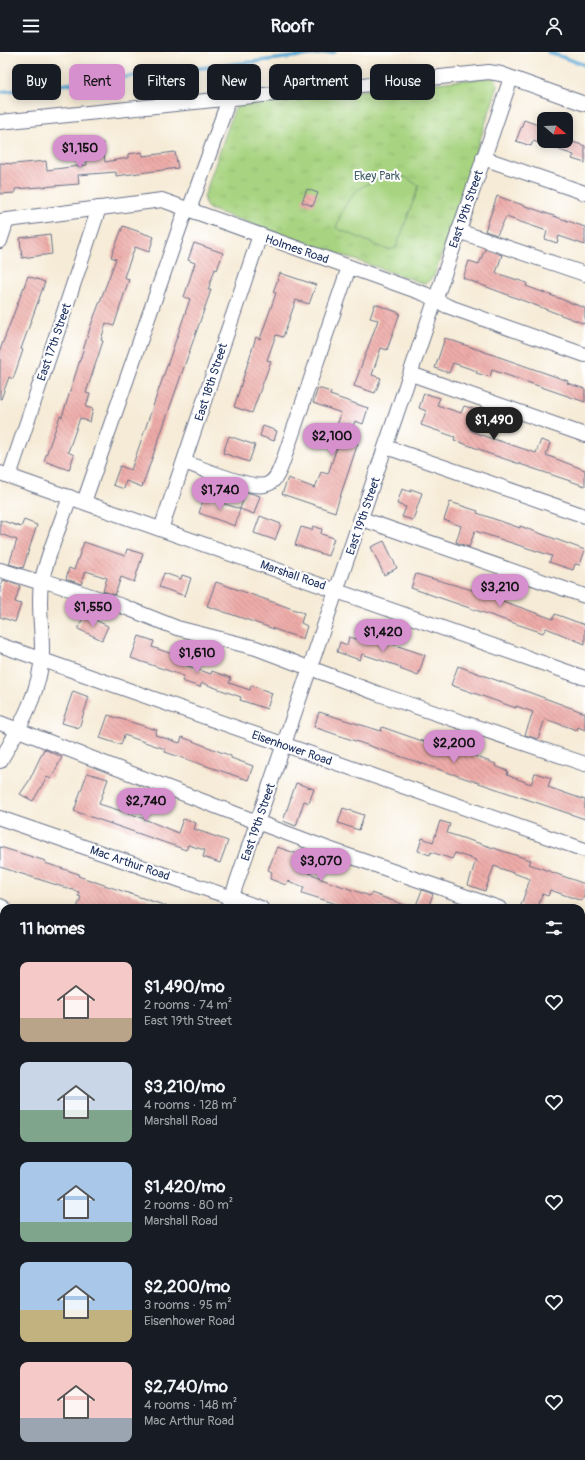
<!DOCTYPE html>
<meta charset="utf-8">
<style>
:root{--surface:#171b24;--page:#20242c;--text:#f1f3f6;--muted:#9ea1a6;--accent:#d690ce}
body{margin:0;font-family:Pangolin,sans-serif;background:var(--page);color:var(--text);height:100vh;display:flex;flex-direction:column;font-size:15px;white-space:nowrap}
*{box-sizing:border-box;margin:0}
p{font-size:13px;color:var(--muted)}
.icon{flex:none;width:22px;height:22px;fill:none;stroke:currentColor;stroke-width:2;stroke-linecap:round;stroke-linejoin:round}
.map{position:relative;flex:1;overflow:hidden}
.details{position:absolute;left:0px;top:852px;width:585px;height:556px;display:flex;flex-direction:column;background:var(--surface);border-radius:12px 12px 0 0;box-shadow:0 2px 10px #0003}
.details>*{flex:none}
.guide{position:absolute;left:12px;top:12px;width:561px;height:36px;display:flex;gap:8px}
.needle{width:26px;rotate:109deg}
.tools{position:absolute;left:537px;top:60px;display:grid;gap:8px}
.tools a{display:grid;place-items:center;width:36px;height:36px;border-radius:8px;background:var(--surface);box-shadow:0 2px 10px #0003;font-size:20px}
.price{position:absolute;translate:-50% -34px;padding:0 9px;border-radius:14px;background:var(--accent);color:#111;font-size:13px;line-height:26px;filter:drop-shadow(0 1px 2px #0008)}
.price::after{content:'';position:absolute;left:50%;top:24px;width:12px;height:9px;margin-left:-6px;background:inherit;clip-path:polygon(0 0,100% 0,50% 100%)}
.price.active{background:#222;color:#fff}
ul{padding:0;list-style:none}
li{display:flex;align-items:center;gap:12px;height:100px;padding:0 20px}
li span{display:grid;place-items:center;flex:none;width:112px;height:80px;border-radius:8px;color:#555}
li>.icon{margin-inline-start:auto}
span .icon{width:48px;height:48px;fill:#fffc;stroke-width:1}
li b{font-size:17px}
h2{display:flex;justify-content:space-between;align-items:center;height:48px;padding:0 20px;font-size:17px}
.tag{padding:0 14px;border-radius:8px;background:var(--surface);box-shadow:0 2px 10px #0003;font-size:14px;line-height:36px}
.tag.active{background:var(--accent);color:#111}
header{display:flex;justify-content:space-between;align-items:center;height:52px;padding:0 20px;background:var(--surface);font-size:18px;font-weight:800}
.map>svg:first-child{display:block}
.park{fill:url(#park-tufts);stroke:#628270}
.pitch{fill:#a8d481;stroke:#628270}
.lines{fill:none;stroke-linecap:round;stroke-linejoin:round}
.stream{stroke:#5dabd7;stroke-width:3.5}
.building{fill:url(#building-back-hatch)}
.minor-casing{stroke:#687188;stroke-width:16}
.minor{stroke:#fff;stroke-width:14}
.labels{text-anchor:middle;stroke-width:4;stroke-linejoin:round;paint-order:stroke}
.park-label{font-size:12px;fill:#456168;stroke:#fff}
.street-label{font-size:12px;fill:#1b2f5e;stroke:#fff}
</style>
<header><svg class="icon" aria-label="menu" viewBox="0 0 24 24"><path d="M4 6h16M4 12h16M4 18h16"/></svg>Roofr<svg class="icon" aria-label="person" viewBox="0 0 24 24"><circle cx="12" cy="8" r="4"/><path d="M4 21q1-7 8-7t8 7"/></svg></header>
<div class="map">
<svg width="585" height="1408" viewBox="0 0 585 1408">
<defs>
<pattern id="park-tufts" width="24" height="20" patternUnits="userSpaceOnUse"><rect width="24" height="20" fill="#a8d481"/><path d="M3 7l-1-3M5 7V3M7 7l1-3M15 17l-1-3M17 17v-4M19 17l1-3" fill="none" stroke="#90b672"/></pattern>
<pattern id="building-back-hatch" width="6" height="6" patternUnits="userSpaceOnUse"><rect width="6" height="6" fill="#eeaca8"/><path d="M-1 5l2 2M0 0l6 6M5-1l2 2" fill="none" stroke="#c08c8c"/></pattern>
</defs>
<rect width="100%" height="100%" fill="#fff"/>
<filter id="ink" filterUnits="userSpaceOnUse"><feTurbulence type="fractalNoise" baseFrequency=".025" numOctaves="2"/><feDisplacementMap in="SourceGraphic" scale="8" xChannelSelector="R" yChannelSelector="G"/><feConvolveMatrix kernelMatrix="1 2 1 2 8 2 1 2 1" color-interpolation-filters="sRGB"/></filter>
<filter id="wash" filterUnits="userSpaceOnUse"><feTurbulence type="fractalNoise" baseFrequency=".012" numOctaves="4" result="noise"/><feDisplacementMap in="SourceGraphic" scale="16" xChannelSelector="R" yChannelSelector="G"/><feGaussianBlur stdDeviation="0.9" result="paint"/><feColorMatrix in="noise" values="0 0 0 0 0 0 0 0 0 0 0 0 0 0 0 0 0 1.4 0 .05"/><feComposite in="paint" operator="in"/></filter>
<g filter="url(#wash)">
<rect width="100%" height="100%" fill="#f6ebd6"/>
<!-- park -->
<path class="park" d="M495 25 498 34 434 224 425 232 209 157 206 154 204 145 234 58 239 51Z"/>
<!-- pitch -->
<path class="pitch" d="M388 123 405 125 419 134 396 196 388 198 336 176C347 143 355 135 388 123Z"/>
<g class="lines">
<!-- stream -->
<g class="stream">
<path d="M548 0 585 13"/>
<path d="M0 40 335 0"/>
</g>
</g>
<g id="blocks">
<!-- building -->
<g class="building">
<path d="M524 68 544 75V89H570L585 94V111L572 107 574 103 533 89 531 94 516 89Z"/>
<path d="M103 91 105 110 128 106V102L142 100 143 104 175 100 178 116 116 124V120L78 123 79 132 15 137V141L0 142V111L14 112 46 109 47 118 87 113 85 92Z"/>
<path d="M307 137 318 141 313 154 302 150Z"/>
<path d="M497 144 585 175V193L559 184 557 191 545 187 547 179 506 165 497 183 485 179Z"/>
<path d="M123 174 154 185 149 200 135 195 124 225 129 227 114 274 106 271 101 288 103 289 86 341 90 342 86 355 93 357 90 370 80 366 68 400 74 403 69 418 44 409 60 364 62 365 91 273 116 207 111 205Z"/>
<path d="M50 182 52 202 22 206 20 186Z"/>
<path d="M194 191 223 201 217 218 215 217 208 238H211L142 435 126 429 124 437 113 433 120 414 131 418 190 247 184 245 195 211 188 208Z"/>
<path d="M485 197 502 203 496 221 527 231 526 234 585 256V272L463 226 469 209 479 212Z"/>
<path d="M280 221 316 233 309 252 296 248 283 285 276 283 267 308 271 309 252 361 234 355 256 285 260 287 276 241 273 240Z"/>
<path d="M28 224 45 230 21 297 23 298 13 327 9 325 1 347H0V298Z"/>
<path d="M375 252 400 261 387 298 381 296 372 323 381 326 375 341 354 334 378 268 370 266Z"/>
<path d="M445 286 568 329 567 331 585 337V350L492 318 490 325 476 321 477 319 453 311 449 321 435 316Z"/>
<path d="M318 336 331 340 330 343 368 356 363 372 355 369 348 388 358 391 335 460 282 442 288 426 315 436 321 420 328 422 343 377 337 374 341 361 313 351Z"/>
<path d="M424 341 440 346 437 353 461 361 464 354 477 358 470 378 481 383 536 401 541 388 550 391 546 403 585 418V434L484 400V399L454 388 455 385 421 373 426 359 419 356Z"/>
<path d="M263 374 277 379 274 389 260 384Z"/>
<path d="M229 384 255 393 249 410 223 401Z"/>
<path d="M402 437 411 440V437L422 441 413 468 402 465 406 455 397 452Z"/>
<path d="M246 440 260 444 254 462 240 457Z"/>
<path d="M204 445 240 457 235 474 199 461Z"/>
<path d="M450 450 478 459 477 461 520 476V474L585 498 580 513 575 512 573 518 549 510 552 504 475 479 469 495 456 490 461 474 444 468Z"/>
<path d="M260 464 281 472 275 488 254 481Z"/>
<path d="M0 468 21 475 24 468 37 473 23 516 9 512 17 488 0 482Z"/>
<path d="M313 474 322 477 321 482 334 486 328 504 295 493 301 475 312 478Z"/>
<path d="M384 489 397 516 384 523 371 495Z"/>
<path d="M84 490 125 504 127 497 143 502 134 530 121 525 115 543 103 539 107 526 86 519 81 532 66 527 69 516 74 518Z"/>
<path d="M164 521 181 527 182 523 191 526 185 544 159 535Z"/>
<path d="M416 522 469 537 553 567 555 562 585 573V592L546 576 543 581 411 536Z"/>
<path d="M3 528 20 534 15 550 21 552 15 570 0 565V537Z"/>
<path d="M216 530 304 561 301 571 307 574 303 587 207 554Z"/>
<path d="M84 563 108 574 102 588 78 577Z"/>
<path d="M359 581 425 603 418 624 400 617 401 615 362 602 360 608 337 600 340 590 347 593 349 585 357 587Z"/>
<path d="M139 584 154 589 152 595 181 605 179 611 211 622 212 619 231 626 229 631 250 638 251 633 272 641 267 657 240 648 241 645 202 631 200 635 182 629 184 624 131 606Z"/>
<path d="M458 614 585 661V678L578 675 577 678 545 667 538 687 525 683 533 660 516 654V656L451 633Z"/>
<path d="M73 639 89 645 79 676 62 671Z"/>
<path d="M319 660 381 679 382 675 445 697 447 692 458 696V698L496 712 495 714 508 719 507 723 531 732 535 721 551 726 548 735 585 748V767L314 675Z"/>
<path d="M108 663 157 678 155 683 180 691 182 685 231 704V706L253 714 248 728 165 700V697L124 683 121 693 100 686Z"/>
<path d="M44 697 62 705 51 727 47 725 33 749 20 742 29 729Z"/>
<path d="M87 721 108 727 99 752 137 764 178 781 183 767 196 771 194 777 228 789 220 811 203 805 205 798 188 793 186 798 74 759Z"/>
<path d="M296 731 314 737 309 751 304 749 296 774 283 769Z"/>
<path d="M343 756 364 763 359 778 338 771Z"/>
<path d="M440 769 450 772 447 781 531 808 529 812 585 832V841L582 849 550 838 548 844 542 842 538 856H520L530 827 494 814 485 839 468 833 476 808 455 801 452 807 431 800 430 803 418 799 422 786 433 790Z"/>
<path d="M0 795 46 809 45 811 79 822 78 824 169 855V856H77L81 845 78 844 79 840 0 815Z"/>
<path d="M277 795 301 803 303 797 316 801 309 821 321 826V827L370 844 371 841 410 855V856H367L359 853 358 856H349L302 841 304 835 288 829 286 833 270 827 272 820 268 818Z"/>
<path d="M422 838 433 842 428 856H415Z"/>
</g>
</g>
</g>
<g filter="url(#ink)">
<use href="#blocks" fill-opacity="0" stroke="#687188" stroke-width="1"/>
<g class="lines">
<!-- minor casing -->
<g class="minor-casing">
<g id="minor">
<path d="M0 70 489 20 501 22 585 52"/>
<path d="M483 106 585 141"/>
<path d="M189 158 229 47"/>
<path d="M0 169 162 148 425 242 447 254 585 303"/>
<path d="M458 179 585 222"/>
<path d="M0 189 7 168"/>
<path d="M411 322 585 383"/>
<path d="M386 395 585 464"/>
<path d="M184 410C201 416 249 437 265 433 275 431 279 420 282 412L349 215"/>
<path d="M0 421 585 626"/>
<path d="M9 424 99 156"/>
<path d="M84 450 186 157"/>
<path d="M362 467 585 544"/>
<path d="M161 477 260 183"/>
<path d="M0 518 42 531"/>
<path d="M42 528 122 554 177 576 256 596 301 613"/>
<path d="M0 593 585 798"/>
<path d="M318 619 379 642 585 712"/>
<path d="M0 671 249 767"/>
<path d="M0 709C20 676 43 635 42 596 42 574 38 554 41 532 46 506 61 471 70 445"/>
<path d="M0 766 261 856"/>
<path d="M265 773 326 796 499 856"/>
<path d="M0 854 4 856"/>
<path d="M228 856 511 26"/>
<path d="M581 909 585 898"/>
<path d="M0 942 4 943"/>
<path d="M581 968 585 970"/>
<path d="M0 982 4 995"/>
<path d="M581 1008 585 1009"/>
<path d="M0 1261 4 1274"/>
<path d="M581 1326 585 1327"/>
<path d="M0 1346 4 1345"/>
<path d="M298 1404 309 1408"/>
<path d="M548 1404 560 1408"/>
<path d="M75 1408 87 1404"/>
</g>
</g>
<!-- minor -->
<use href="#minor" class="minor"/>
</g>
</g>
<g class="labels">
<!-- park labels -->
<g class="park-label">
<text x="377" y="128">Ekey Park</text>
</g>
<!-- street labels -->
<g class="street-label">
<text transform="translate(466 157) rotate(-71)" y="4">East 19th Street</text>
<text transform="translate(297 197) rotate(19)" y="4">Holmes Road</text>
<text transform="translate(54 290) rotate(-71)" y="4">East 17th Street</text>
<text transform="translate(211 330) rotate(-72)" y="4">East 18th Street</text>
<text transform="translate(363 464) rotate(-71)" y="4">East 19th Street</text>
<text transform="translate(293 523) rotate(19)" y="4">Marshall Road</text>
<text transform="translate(292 696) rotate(19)" y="4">Eisenhower Road</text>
<text transform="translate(258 770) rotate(-71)" y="4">East 19th Street</text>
<text transform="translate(130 811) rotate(19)" y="4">Mac Arthur Road</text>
</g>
</g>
</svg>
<div class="tools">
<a><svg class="needle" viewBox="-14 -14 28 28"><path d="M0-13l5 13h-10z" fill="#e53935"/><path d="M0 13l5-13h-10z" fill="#9ea1a6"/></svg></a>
</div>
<b class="price" style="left:80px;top:117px">$1,150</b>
<b class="price active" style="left:494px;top:389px">$1,490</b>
<b class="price" style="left:332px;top:405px">$2,100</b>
<b class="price" style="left:220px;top:459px">$1,740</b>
<b class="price" style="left:500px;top:556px">$3,210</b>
<b class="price" style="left:93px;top:576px">$1,550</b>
<b class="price" style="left:383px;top:601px">$1,420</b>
<b class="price" style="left:197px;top:622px">$1,610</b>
<b class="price" style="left:454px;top:712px">$2,200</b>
<b class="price" style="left:146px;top:770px">$2,740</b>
<b class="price" style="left:321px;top:830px">$3,070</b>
<div class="guide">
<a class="tag">Buy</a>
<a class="tag active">Rent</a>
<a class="tag">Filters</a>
<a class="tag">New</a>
<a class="tag">Apartment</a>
<a class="tag">House</a>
</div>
<section class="details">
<h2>11 homes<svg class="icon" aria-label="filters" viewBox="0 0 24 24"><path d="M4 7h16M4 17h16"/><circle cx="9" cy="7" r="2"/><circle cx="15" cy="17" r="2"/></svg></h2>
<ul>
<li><span style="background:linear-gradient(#f6c9c9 70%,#b9a48a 0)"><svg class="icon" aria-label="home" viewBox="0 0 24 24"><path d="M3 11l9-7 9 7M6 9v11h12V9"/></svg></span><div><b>$1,490/mo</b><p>2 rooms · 74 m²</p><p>East 19th Street</p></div><svg class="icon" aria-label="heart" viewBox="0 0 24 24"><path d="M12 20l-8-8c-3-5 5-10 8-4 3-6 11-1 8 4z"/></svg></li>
<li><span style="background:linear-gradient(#c9d6e8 60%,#7fa58c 0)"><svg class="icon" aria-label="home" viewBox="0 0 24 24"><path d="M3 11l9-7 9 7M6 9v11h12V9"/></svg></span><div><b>$3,210/mo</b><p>4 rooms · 128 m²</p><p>Marshall Road</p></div><svg class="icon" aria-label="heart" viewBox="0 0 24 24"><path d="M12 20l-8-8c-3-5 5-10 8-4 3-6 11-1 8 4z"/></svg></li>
<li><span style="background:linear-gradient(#a9c7e8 75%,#7fa58c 0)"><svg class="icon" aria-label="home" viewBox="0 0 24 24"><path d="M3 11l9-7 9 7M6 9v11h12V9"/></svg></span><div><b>$1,420/mo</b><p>2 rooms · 80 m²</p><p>Marshall Road</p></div><svg class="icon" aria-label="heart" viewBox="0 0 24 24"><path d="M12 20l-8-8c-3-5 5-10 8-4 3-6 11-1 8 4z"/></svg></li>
<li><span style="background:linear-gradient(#a9c7e8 60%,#c2b280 0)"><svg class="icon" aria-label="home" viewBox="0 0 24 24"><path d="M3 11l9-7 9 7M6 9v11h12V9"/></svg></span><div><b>$2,200/mo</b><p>3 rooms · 95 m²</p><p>Eisenhower Road</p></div><svg class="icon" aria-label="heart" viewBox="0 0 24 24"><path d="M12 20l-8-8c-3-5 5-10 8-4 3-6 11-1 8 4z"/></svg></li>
<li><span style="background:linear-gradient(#f6c9c9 70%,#9aa5b1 0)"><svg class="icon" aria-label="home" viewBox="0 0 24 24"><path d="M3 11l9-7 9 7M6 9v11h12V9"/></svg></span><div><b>$2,740/mo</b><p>4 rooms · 148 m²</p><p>Mac Arthur Road</p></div><svg class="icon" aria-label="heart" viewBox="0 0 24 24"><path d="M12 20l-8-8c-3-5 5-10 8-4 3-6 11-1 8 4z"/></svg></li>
</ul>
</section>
</div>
